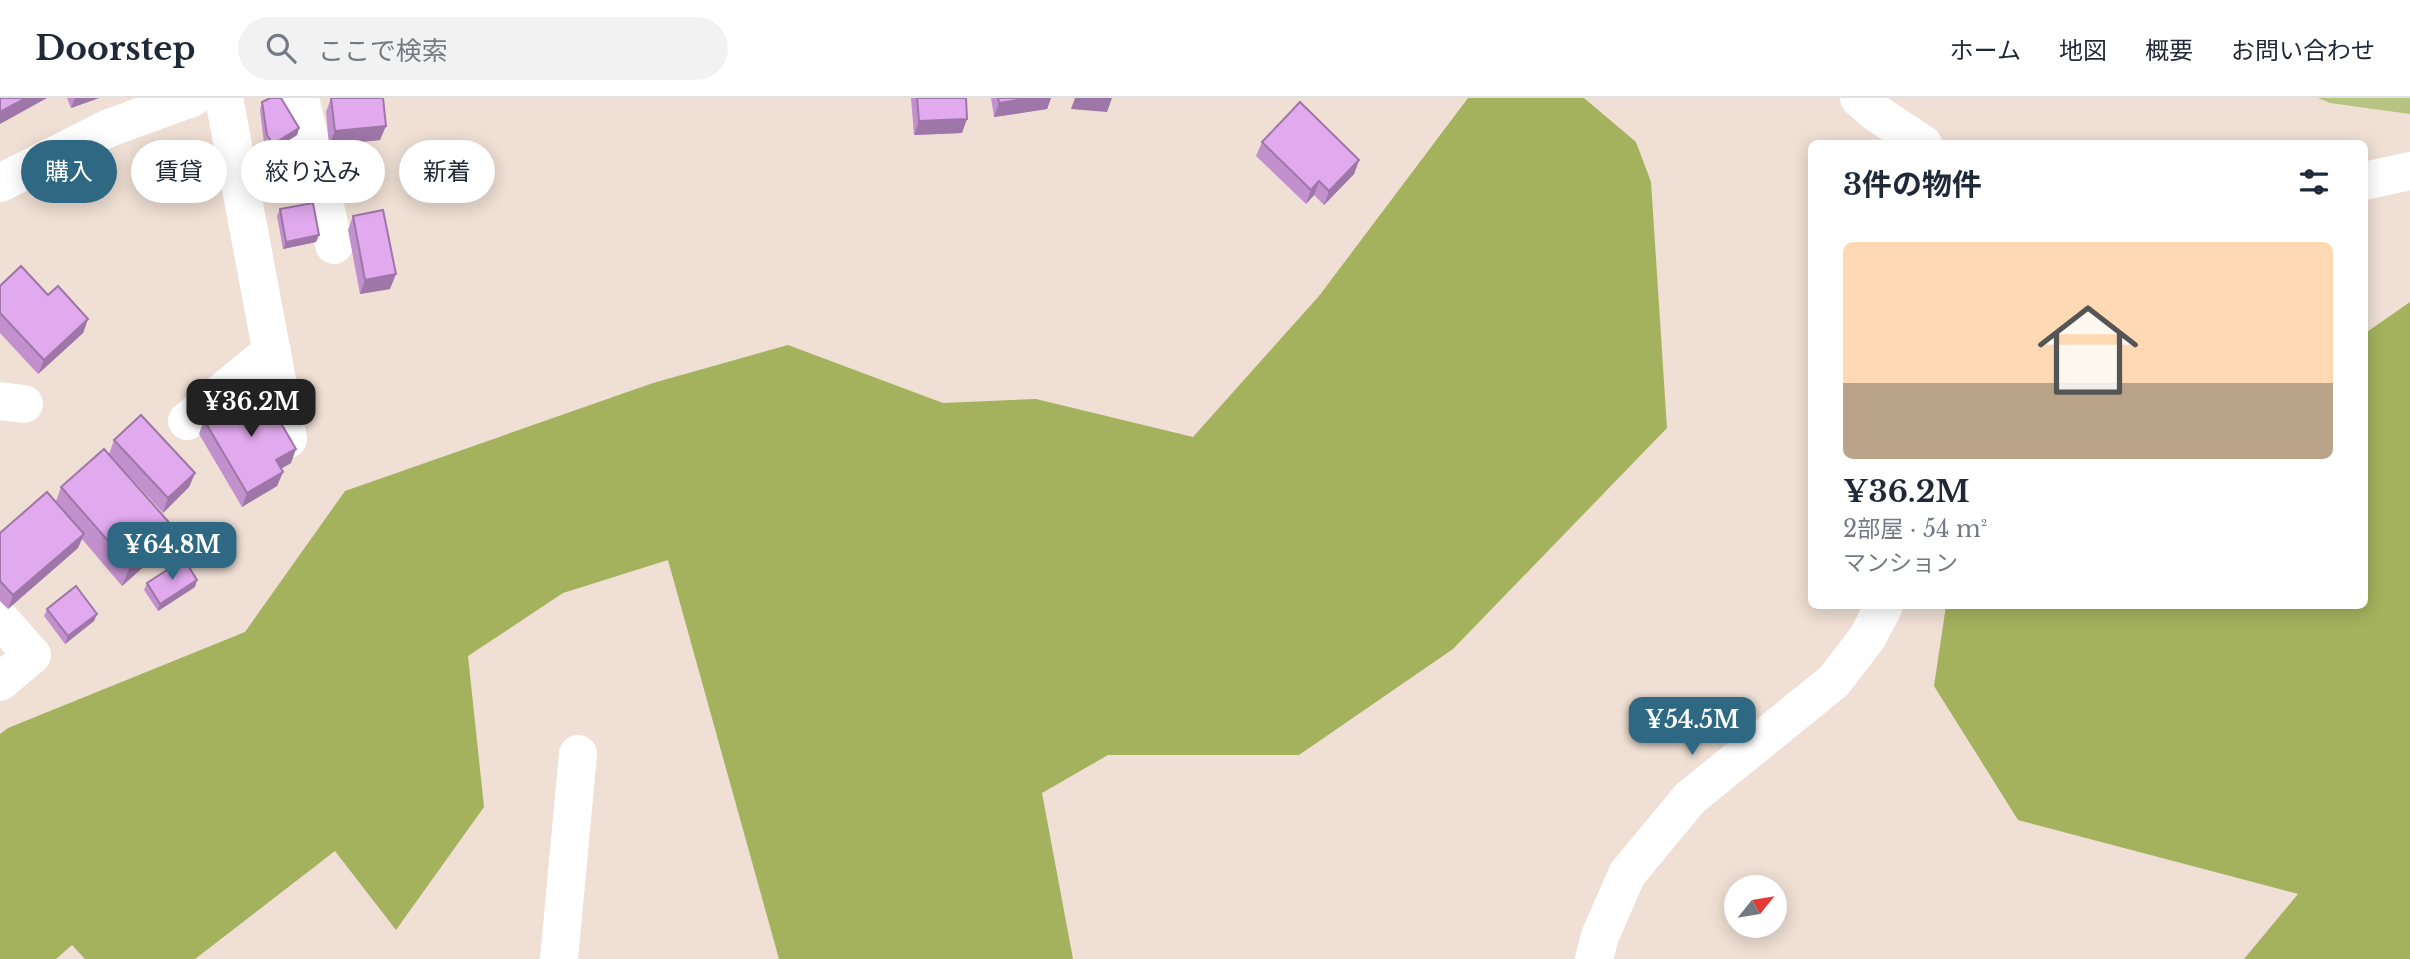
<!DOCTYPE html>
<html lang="ja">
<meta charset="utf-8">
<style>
:root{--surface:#fff;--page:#f2f2f3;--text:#1f2937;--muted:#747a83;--line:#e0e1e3;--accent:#2f6882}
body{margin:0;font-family:"Libre Baskerville","Noto Sans JP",serif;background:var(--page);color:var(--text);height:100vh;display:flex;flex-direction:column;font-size:26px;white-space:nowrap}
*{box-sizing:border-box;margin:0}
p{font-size:23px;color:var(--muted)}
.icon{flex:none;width:38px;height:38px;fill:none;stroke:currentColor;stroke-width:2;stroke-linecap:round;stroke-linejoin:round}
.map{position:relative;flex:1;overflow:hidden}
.sheet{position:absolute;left:1808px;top:42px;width:560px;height:469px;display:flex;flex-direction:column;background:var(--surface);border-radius:10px;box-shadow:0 4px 18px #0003}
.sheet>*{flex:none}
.top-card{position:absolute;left:21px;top:42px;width:665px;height:63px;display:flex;gap:14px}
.needle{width:46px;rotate:60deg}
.controls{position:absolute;left:1724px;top:777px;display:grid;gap:14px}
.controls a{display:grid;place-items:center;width:63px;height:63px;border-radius:50%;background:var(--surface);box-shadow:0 4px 18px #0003;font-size:35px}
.price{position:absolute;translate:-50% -60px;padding:0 16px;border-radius:14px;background:var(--accent);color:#fff;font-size:23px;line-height:46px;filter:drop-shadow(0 2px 4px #0008)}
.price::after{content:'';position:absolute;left:50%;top:42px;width:21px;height:16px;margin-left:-10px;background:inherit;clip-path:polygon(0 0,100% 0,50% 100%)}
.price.on{background:#222;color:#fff}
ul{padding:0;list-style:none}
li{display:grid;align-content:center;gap:14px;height:371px;padding:0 35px}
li+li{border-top:2px solid var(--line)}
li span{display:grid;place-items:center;height:217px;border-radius:10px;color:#555}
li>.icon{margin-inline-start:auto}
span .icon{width:126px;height:126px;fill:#fffc;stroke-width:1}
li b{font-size:30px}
h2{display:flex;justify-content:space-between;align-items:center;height:84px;padding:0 35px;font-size:30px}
.chip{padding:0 24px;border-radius:32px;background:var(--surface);box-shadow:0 4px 18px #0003;font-size:24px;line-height:63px}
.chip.on{background:var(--accent);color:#fff}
header{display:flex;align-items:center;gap:42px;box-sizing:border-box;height:98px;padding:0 35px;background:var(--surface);border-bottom:2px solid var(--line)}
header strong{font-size:33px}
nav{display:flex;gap:38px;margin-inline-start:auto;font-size:24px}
.search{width:490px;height:63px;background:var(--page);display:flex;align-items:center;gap:18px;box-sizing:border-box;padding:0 24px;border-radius:38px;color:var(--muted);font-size:26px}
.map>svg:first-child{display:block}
.green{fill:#b7c380}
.forest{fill:#a4b25d}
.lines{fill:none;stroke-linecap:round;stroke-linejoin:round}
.minor{stroke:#fff;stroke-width:38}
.major{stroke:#fff;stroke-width:38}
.wall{fill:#c291cd}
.shaded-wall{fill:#9e76a7}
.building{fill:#e1a9ee;stroke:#9e76a7;stroke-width:2}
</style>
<header>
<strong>Doorstep</strong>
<div class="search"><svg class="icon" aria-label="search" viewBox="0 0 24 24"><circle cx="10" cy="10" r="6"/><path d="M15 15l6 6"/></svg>ここで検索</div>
<nav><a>ホーム</a><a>地図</a><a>概要</a><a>お問い合わせ</a></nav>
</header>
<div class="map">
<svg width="2410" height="861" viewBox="0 0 2410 861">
<rect width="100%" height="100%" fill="#efdfd4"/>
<!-- green -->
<path class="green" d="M2318 0H2410V16L2330 5Z"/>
<!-- forest -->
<g class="forest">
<path d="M1468 0H1584L1636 44 1651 84 1667 330 1453 551 1299 657H1108L1042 695 1073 861H779L668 462 563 495 468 558 484 709 396 832 335 753 195 861H85L72 847 56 861H0V636L8 630 245 534 345 393 653 285 788 247 943 305 1036 301 1193 339 1319 198Z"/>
<path d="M2410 204V861H2244L2298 796 2018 722 1934 588 1946 508H2364V236Z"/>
</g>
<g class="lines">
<!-- minor -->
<g class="minor">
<path d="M224 0 288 341"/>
<path d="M300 0 334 147"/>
<path d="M1859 0 1876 15 1923 46"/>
<path d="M2364 83 2410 73"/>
<path d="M0 303 24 306"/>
<path d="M187 323 272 253"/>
<path d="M0 521 32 557 0 584"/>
<path d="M559 861 578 656"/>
<path d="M1594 861 1600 838 1627 776 1690 700 1834 583 1867 540 1884 508"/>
</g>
<!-- major -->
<path class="major" d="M0 85 109 30 192 0"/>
</g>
<!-- wall -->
<g class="wall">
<path d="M67 0H99L71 10Z"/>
<path d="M331 0 380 42 329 47 326 14Z"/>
<path d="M911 0H966L962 35 914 37Z"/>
<path d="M991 0H1051L1047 11 994 19Z"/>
<path d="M262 4 299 30 297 37 270 54 264 45 260 12Z"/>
<path d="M1262 44 1359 62 1354 76 1324 107 1314 97 1306 106 1256 58Z"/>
<path d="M280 111 319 137 316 144 283 151 277 118Z"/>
<path d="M353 118 390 191 360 196 348 132Z"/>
<path d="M0 188 88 221 83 235 38 276 0 235Z"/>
<path d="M204 322 291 365 281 371 283 374 277 388 242 409 199 336Z"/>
<path d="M114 342 195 375 189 389 163 415 109 356Z"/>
<path d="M61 389 173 429 166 449 122 488 82 441 78 450 8 511 0 503V435L56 403Z"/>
<path d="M147 485 195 489 158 513 144 492Z"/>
<path d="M47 511 97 516 94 523 65 546 44 518Z"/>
</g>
<!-- shaded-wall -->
<g class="shaded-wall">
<path d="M26 0H47L0 26V14Z"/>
<path d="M75 0H99L71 10Z"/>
<path d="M1030 0H1051L1047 11 994 19 999 5Z"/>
<path d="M1075 0H1112L1107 14 1071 11Z"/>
<path d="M967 21 962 35 914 37 919 23Z"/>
<path d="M386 28 380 42 329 47 335 33Z"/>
<path d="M299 30 297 37 270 54 273 46Z"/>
<path d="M1359 62 1354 76 1324 107 1329 93Z"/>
<path d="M1319 83 1314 97 1306 106 1311 92Z"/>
<path d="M319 137 316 144 283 151 286 144Z"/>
<path d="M396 176 390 191 360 196 365 182Z"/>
<path d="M88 221 83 235 38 276 44 262Z"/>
<path d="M296 351 291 365 271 376 276 362Z"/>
<path d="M283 374 277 388 242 409 247 395Z"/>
<path d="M195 375 189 389 163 415 168 400Z"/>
<path d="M173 429 166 449 122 488 130 468Z"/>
<path d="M84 436 78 450 8 511 13 497Z"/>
<path d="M197 482 195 489 158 513 160 506Z"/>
<path d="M97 516 94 523 65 546 68 538Z"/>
</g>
<!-- building -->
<g class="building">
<path d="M0 0H26L0 14Z"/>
<path d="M270 0H281L299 30 273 46 267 37 262 4Z"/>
<path d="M331 0H383L386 28 335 33Z"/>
<path d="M917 0H966L967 21 919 23Z"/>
<path d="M998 0H1030L999 5Z"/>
<path d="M1300 4 1359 62 1329 93 1319 83 1311 92 1262 44Z"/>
<path d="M313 105 319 137 286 144 280 111Z"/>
<path d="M383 112 396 176 365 182 353 118Z"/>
<path d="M21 168 48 197 58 188 88 221 44 262 0 215V188Z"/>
<path d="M260 289 296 351 276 362 283 374 247 395 204 322Z"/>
<path d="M141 317 195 375 168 400 114 342Z"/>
<path d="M104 351 173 429 130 468 61 389Z"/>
<path d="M47 394 84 436 13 497 0 483V435Z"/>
<path d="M184 461 197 482 160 506 147 485Z"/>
<path d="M76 488 97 516 68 538 47 511Z"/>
</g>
</svg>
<div class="controls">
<a><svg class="needle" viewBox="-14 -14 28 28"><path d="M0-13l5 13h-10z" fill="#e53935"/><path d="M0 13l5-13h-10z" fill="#747a83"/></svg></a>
</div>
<b class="price on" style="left:251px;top:341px">¥36.2M</b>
<b class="price" style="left:172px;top:484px">¥64.8M</b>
<b class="price" style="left:1692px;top:659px">¥54.5M</b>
<div class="top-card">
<a class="chip on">購入</a>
<a class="chip">賃貸</a>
<a class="chip">絞り込み</a>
<a class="chip">新着</a>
</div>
<section class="sheet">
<h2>3件の物件<svg class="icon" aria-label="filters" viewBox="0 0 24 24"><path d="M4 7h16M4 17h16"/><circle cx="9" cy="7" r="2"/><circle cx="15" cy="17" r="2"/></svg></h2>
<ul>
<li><span style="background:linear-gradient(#ffd9b3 65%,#b9a48a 0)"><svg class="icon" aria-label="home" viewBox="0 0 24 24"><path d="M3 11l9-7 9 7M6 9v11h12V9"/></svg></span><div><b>¥36.2M</b><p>2部屋 · 54 m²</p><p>マンション</p></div></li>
</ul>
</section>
</div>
